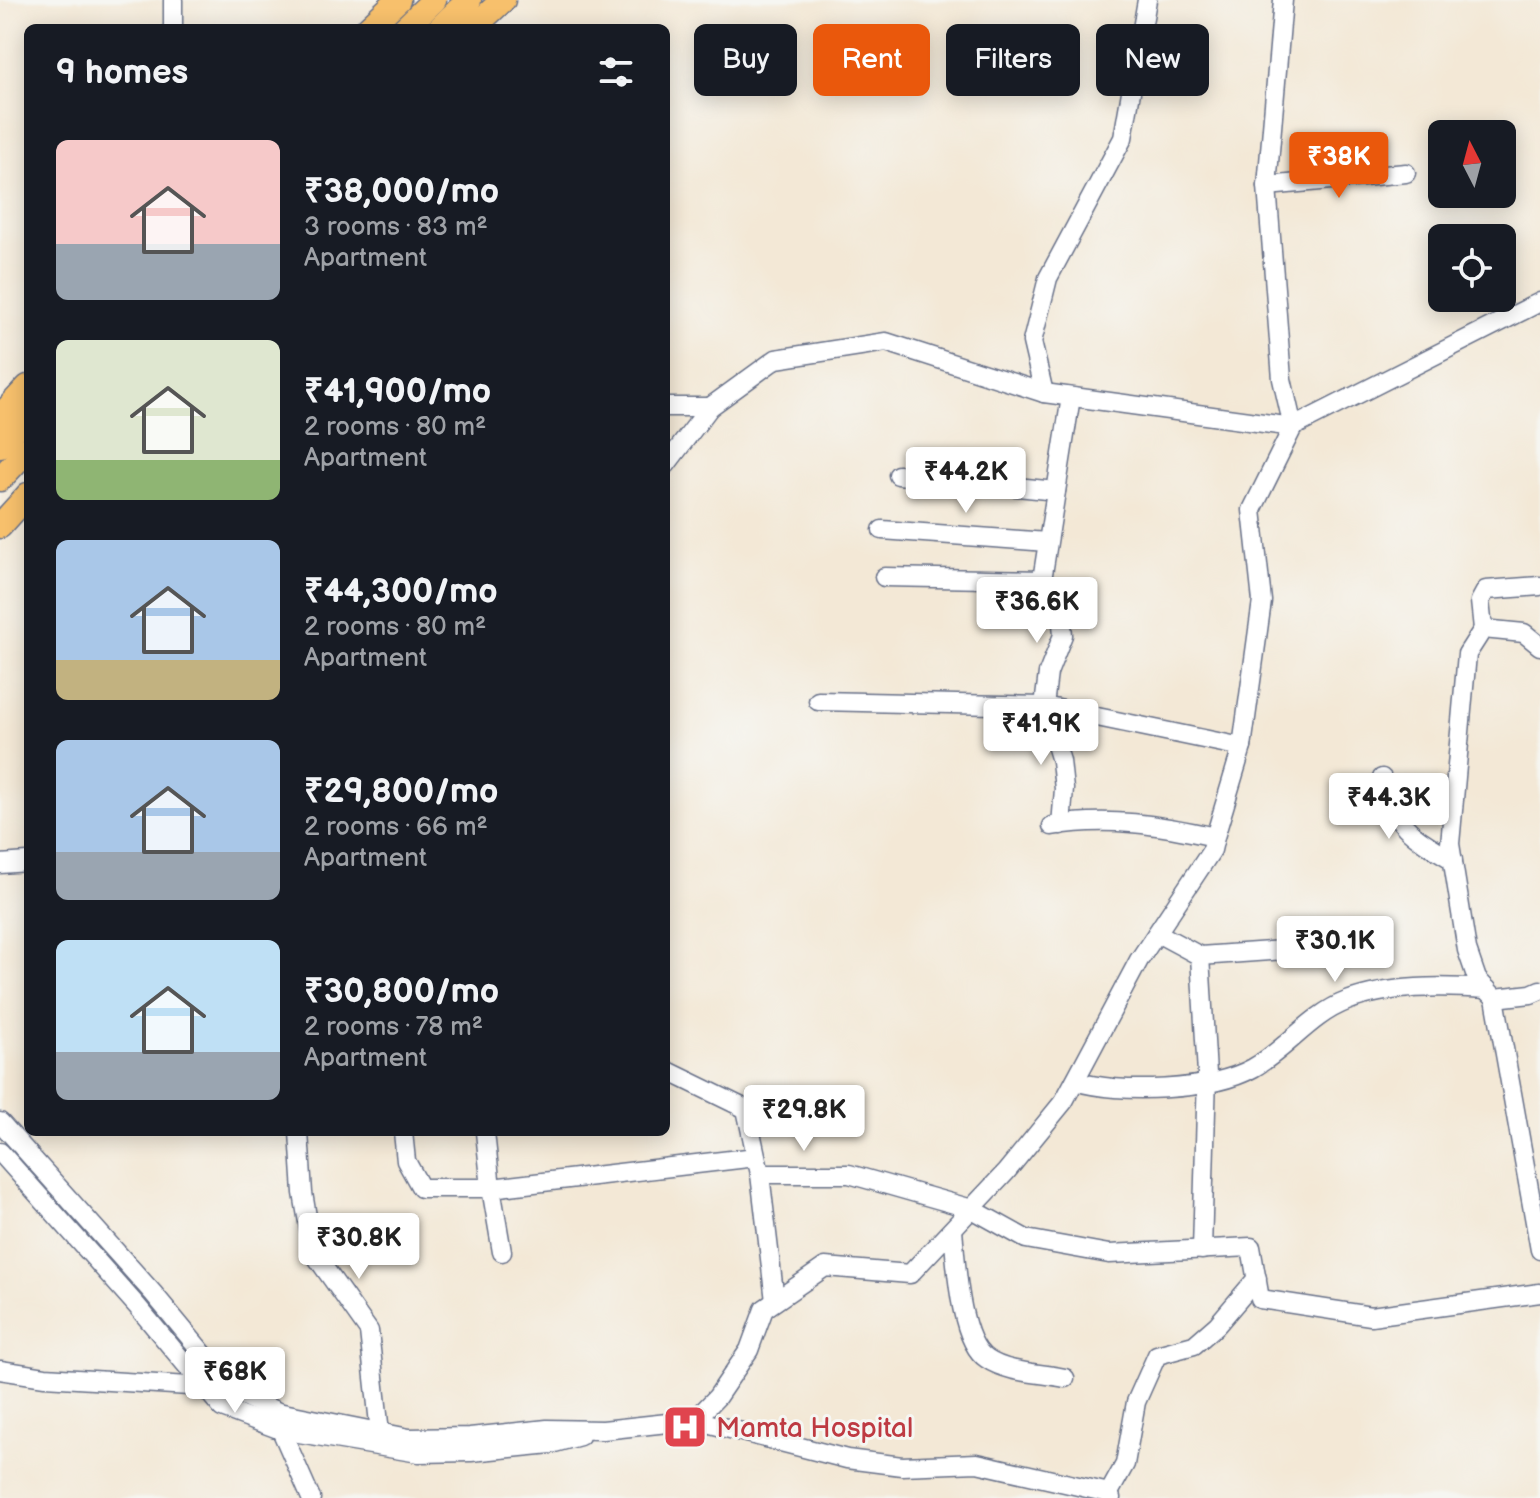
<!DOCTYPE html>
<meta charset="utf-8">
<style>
:root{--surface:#171b24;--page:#20242c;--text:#f1f3f6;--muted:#9ea1a6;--accent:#ea580c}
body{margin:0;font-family:"Balsamiq Sans",sans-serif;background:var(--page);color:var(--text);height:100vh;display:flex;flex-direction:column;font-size:30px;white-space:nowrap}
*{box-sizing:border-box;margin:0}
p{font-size:26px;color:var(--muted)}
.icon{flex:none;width:44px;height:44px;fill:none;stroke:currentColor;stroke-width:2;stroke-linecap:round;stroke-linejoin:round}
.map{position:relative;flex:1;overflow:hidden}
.sheet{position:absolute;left:24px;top:24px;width:646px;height:1112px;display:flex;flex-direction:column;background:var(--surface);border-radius:12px;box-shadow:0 4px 20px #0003}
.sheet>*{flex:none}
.banner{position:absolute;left:694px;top:24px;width:726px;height:72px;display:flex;gap:16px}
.needle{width:52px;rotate:354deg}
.tools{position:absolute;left:1428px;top:120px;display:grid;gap:16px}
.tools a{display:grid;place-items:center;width:88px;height:88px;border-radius:12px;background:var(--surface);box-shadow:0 4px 20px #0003;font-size:40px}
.price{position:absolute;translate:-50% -68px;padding:0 18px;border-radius:8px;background:#fff;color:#222;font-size:26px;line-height:52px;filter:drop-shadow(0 2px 4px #0008)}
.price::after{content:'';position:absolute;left:50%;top:48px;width:24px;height:18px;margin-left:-12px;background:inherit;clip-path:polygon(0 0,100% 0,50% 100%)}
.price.selected{background:var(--accent);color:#fff}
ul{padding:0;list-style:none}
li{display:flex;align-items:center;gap:24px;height:200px;padding:0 32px}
li span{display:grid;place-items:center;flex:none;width:224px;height:160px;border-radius:12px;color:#555}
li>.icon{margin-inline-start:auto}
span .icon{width:96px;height:96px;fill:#fffc;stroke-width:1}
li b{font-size:34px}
h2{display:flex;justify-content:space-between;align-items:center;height:96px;padding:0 32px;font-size:34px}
.tag{padding:0 28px;border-radius:12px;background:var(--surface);box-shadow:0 4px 20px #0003;font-size:28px;line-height:72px}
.tag.selected{background:var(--accent);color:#fff}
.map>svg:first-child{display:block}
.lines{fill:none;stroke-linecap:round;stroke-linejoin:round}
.minor-casing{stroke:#677088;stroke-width:21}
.major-casing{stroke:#677088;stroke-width:27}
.minor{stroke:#fff;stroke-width:18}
.major{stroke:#f7c06c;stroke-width:24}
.labels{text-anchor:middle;stroke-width:6;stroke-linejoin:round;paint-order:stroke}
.health-label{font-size:28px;fill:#be3a42;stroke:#f6f6f2;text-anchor:start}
</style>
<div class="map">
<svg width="1540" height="1498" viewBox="0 0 1540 1498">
<rect width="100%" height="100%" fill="#f6f6f2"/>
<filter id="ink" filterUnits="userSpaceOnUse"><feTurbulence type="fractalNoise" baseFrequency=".0125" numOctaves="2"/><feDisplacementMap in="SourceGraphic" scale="16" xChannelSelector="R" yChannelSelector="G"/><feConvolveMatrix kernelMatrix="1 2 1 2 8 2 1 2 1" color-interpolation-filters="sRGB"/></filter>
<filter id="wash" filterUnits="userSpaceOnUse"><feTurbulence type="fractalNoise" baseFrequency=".006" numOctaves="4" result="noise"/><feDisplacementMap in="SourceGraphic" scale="32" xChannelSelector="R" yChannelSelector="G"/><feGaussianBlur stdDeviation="1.8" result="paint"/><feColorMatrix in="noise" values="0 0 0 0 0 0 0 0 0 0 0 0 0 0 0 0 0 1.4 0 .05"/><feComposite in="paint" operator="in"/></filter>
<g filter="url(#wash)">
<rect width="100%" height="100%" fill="#f3e8d6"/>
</g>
<g filter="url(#ink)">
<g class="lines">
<!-- minor casing -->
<g class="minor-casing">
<g id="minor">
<path d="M173 28V0"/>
<path d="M1267 186 1406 173"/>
<path d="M1044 393 1032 342 1048 278 1123 138 1147 0"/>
<path d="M666 407H710"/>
<path d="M666 465 710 407 776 359 886 342 1044 393 1293 427 1540 302"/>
<path d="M898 475 1056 491"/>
<path d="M882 530 1047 542"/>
<path d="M884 577 1042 580 1071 397"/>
<path d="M1042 580 1061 612 1063 635 1048 673 1044 706 1061 761 1064 789 1061 825"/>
<path d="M1540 586 1486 590 1480 601 1483 629 1467 654 1450 844 1467 950 1477 979 1495 998 1540 1250"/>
<path d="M1483 629 1524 633 1540 646"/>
<path d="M818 701 1044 706 1242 747"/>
<path d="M1382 778C1392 825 1414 837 1453 860"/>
<path d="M1052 826C1108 816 1161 825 1215 837"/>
<path d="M0 864 28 862"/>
<path d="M1159 934 1200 956 1326 947 1363 957"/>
<path d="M1200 956 1207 1074 1202 1250"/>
<path d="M1495 998 1531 994 1540 990"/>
<path d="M666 1070 746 1109 760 1174H849L972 1209 1026 1239 1109 1254 1251 1247 1260 1299 1371 1316 1540 1293"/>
<path d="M1075 1081C1119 1095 1212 1091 1253 1068 1287 1049 1310 1015 1347 1001 1389 985 1443 986 1487 989"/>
<path d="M0 1122 153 1293 235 1392 278 1412 409 1438 470 1437 547 1429 603 1430 695 1420 847 1459 902 1466 977 1463 1109 1493 1111 1498"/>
<path d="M299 1132 303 1193 313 1252 369 1331 380 1433"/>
<path d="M403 1132 406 1161 421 1188H491L502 1252"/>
<path d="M485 1132 491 1188 756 1157"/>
<path d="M0 1152 137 1306 222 1408 281 1430 419 1453 471 1452 551 1444 580 1436"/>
<path d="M760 1174 775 1301"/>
<path d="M953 1230C956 1261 959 1341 987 1359 1007 1373 1042 1373 1065 1378"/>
<path d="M0 1370 45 1377 205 1387"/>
<path d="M695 1420 717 1397 749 1350 764 1309 825 1267 910 1274 1006 1172 1064 1101 1139 960 1212 850 1215 837 1242 747 1262 601 1252 510 1293 427 1282 379 1267 186 1283 0"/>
<path d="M281 1430 311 1498"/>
<path d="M1109 1493 1125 1464 1136 1402 1157 1355 1194 1345 1217 1325 1257 1278"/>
</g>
</g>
<!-- major casing -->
<g class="major-casing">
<g id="major">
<path d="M368 28 398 0"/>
<path d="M405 28 434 0"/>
<path d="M440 28 469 0"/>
<path d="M473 28 503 0"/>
<path d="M0 417 28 387"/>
<path d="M0 445 28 415"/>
<path d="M0 479 28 449"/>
<path d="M0 526 28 495"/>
</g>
</g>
<!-- minor -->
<use href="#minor" class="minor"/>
<!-- major -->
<use href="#major" class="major"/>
</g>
</g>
<!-- icons -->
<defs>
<g id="hospital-square" transform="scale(2.3)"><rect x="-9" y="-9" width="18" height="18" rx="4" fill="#e0444e" stroke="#f6f6f2"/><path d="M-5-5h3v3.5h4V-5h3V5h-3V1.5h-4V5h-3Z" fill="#fff"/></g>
</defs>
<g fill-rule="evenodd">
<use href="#hospital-square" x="685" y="1427"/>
</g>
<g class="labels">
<!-- health labels -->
<g class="health-label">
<text x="716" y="1437">Mamta Hospital</text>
</g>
</g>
</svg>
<div class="tools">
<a><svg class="needle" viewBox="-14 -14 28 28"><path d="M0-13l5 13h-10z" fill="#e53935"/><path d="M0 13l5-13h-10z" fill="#9ea1a6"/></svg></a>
<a><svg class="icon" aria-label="locate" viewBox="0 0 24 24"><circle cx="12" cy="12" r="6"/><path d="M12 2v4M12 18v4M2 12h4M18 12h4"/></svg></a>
</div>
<b class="price selected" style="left:1339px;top:200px">₹38K</b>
<b class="price" style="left:966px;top:515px">₹44.2K</b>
<b class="price" style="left:1037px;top:645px">₹36.6K</b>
<b class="price" style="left:1041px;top:767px">₹41.9K</b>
<b class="price" style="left:1389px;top:841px">₹44.3K</b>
<b class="price" style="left:1335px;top:984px">₹30.1K</b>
<b class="price" style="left:804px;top:1153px">₹29.8K</b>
<b class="price" style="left:359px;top:1281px">₹30.8K</b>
<b class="price" style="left:235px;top:1415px">₹68K</b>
<div class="banner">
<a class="tag">Buy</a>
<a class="tag selected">Rent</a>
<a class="tag">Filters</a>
<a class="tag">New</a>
</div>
<section class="sheet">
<h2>9 homes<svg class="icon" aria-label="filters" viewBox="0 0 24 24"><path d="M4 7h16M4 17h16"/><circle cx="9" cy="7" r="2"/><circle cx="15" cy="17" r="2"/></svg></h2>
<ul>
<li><span style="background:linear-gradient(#f6c9c9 65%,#9aa5b1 0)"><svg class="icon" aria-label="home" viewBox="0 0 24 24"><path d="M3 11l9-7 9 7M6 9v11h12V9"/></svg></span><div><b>₹38,000/mo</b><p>3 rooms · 83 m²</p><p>Apartment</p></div></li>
<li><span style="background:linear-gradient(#dfe7d0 75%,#8fb573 0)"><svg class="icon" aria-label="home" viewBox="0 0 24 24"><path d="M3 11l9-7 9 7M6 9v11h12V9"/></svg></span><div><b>₹41,900/mo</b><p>2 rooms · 80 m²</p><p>Apartment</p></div></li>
<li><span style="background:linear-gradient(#a9c7e8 75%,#c2b280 0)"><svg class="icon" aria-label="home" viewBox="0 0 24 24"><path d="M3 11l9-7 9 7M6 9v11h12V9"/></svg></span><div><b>₹44,300/mo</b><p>2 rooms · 80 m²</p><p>Apartment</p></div></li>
<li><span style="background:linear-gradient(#a9c7e8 70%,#9aa5b1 0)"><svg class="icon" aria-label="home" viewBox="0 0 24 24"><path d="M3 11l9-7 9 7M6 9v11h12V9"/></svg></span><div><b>₹29,800/mo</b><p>2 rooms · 66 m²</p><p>Apartment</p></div></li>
<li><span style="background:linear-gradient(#bfe0f5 70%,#9aa5b1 0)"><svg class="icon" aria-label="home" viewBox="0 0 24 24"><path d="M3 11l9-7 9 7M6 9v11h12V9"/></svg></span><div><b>₹30,800/mo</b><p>2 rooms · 78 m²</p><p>Apartment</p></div></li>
</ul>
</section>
</div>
